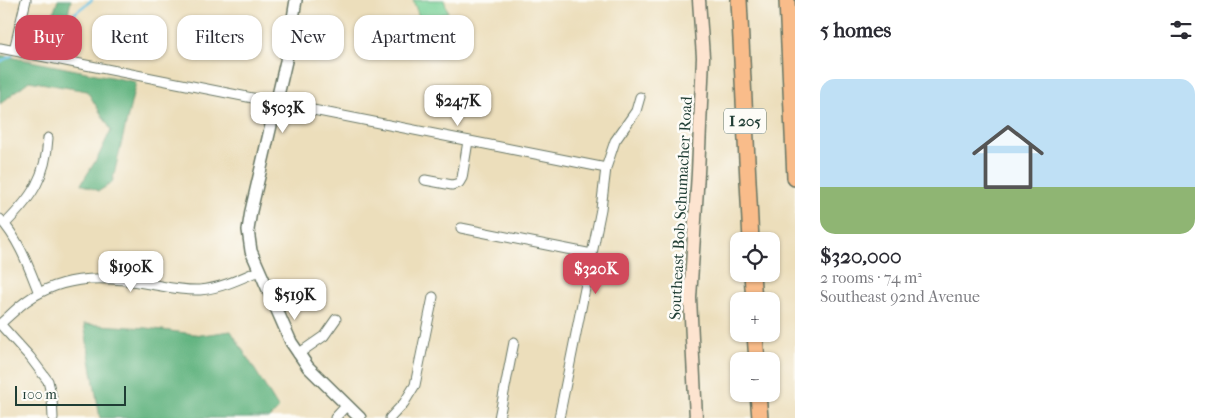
<!DOCTYPE html>
<meta charset="utf-8">
<style>
:root{--surface:#fff;--page:#f7f7f7;--text:#2b2b33;--muted:#7c7c81;--accent:#d1495b}
body{margin:0;font-family:"IM FELL French Canon",serif;background:var(--page);color:var(--text);height:100vh;display:flex;flex-direction:column;font-size:19px;white-space:nowrap}
*{box-sizing:border-box;margin:0}
p{font-size:16px;color:var(--muted)}
.icon{flex:none;width:28px;height:28px;fill:none;stroke:currentColor;stroke-width:2;stroke-linecap:round;stroke-linejoin:round}
.map{position:relative;flex:1;overflow:hidden}
.panel{display:flex;flex-direction:column;background:var(--surface);width:425px}
.panel>*{flex:none}
.banner{position:absolute;left:15px;top:15px;width:475px;height:45px;display:flex;gap:10px}
.tools{position:absolute;left:730px;top:232px;display:grid;gap:10px}
.tools a{display:grid;place-items:center;width:50px;height:50px;border-radius:10px;background:var(--surface);box-shadow:0 1px 4px #0004;font-size:25px}
.scale{position:absolute;left:15px;bottom:12px;width:111px;box-sizing:border-box;padding-left:5px;border:2px solid #1f3d34;border-top:0;font-size:14px;line-height:18px;white-space:nowrap;color:#1f3d34;-webkit-text-stroke:4px #fdfcf7;paint-order:stroke}
.price{position:absolute;translate:-50% -42px;padding:0 11px;border-radius:10px;background:#fff;color:#222;font-size:16px;line-height:32px;filter:drop-shadow(0 1px 2px #0008)}
.price::after{content:'';position:absolute;left:50%;top:30px;width:15px;height:11px;margin-left:-8px;background:inherit;clip-path:polygon(0 0,100% 0,50% 100%)}
.price.current{background:var(--accent);color:#fff}
ul{padding:0;list-style:none}
li{display:grid;align-content:center;gap:10px;height:265px;padding:0 25px}
li span{display:grid;place-items:center;height:155px;border-radius:15px;color:#555}
li>.icon{margin-inline-start:auto}
span .icon{width:90px;height:90px;fill:#fffc;stroke-width:1}
li b{font-size:21px}
h2{display:flex;justify-content:space-between;align-items:center;height:60px;padding:0 25px;font-size:21px}
.tag{padding:0 18px;border-radius:15px;background:var(--surface);box-shadow:0 1px 4px #0004;font-size:18px;line-height:45px}
.tag.current{background:var(--accent);color:#fff}
main{display:flex;flex:1;min-height:0}
.map>svg:first-child{display:block}
.green{fill:#79d298;stroke:#4c8866}
.forest{fill:#62b480;stroke:#40785a}
.lines{fill:none;stroke-linecap:round;stroke-linejoin:round}
.stream{stroke:#67c1e4;stroke-width:2.5}
.minor-casing{stroke:#677563;stroke-width:11}
.tertiary-casing{stroke:#677563;stroke-width:14}
.secondary-casing{stroke:#677563;stroke-width:15}
.motorway-casing{stroke:#677563;stroke-width:18}
.minor{stroke:#fff;stroke-width:9}
.tertiary{stroke:#fff;stroke-width:11}
.secondary{stroke:#fde4d0;stroke-width:12}
.motorway{stroke:#f9bc8a;stroke-width:15}
.labels{text-anchor:middle;stroke-width:5;stroke-linejoin:round;paint-order:stroke}
.shield{fill:#fdfcf7;stroke:#62766e;stroke-width:1}
.shield-label{font-size:15px;font-weight:bold;fill:#1f3d34}
.street-label{font-size:16px;fill:#1f3d34;stroke:#fdfcf7}
</style>
<main>
<div class="map">
<svg width="795" height="418" viewBox="0 0 795 418">
<rect width="100%" height="100%" fill="#fdfcf7"/>
<filter id="ink" filterUnits="userSpaceOnUse"><feTurbulence type="fractalNoise" baseFrequency=".02" numOctaves="2"/><feDisplacementMap in="SourceGraphic" scale="10" xChannelSelector="R" yChannelSelector="G"/><feConvolveMatrix kernelMatrix="1 2 1 2 8 2 1 2 1" color-interpolation-filters="sRGB"/></filter>
<filter id="wash" filterUnits="userSpaceOnUse"><feTurbulence type="fractalNoise" baseFrequency=".0096" numOctaves="4" result="noise"/><feDisplacementMap in="SourceGraphic" scale="20" xChannelSelector="R" yChannelSelector="G"/><feGaussianBlur stdDeviation="1.12" result="paint"/><feColorMatrix in="noise" values="0 0 0 0 0 0 0 0 0 0 0 0 0 0 0 0 0 1.4 0 .05"/><feComposite in="paint" operator="in"/></filter>
<g filter="url(#wash)">
<rect width="100%" height="100%" fill="#ecdebb"/>
<!-- green -->
<path class="green" d="M413 0H444L448 12 421 22Z"/>
<!-- forest -->
<g class="forest">
<path d="M58 0H71L60 51 27 44 25 38 29 22 51 20Z"/>
<path d="M0 55 136 82 112 183 99 191 81 184 98 157 111 130 87 91 29 81 0 104Z"/>
<path d="M84 324 146 328 202 335 231 331 279 409 270 418H100Z"/>
</g>
<g class="lines">
<!-- stream -->
<g class="stream">
<path d="M28 48C52 36 70 15 92 0"/>
<path d="M0 62 13 55"/>
</g>
</g>
</g>
<g filter="url(#ink)">
<g class="lines">
<!-- minor casing -->
<g class="minor-casing">
<g id="minor">
<path d="M0 48 606 168"/>
<path d="M14 50 26 0"/>
<path d="M425 180 452 185 459 183 462 178 468 141"/>
<path d="M0 219C19 239 29 268 39 293"/>
<path d="M5 224C32 197 46 177 48 138"/>
<path d="M461 228 592 254"/>
<path d="M0 324C7 318 13 312 20 306 56 276 99 275 144 283 163 286 181 291 200 290 221 288 240 279 258 271"/>
<path d="M0 324 30 357 48 381 52 398 53 418"/>
<path d="M298 354 324 336 336 319"/>
<path d="M335 418 347 405"/>
<path d="M390 418 404 403 415 385 433 297"/>
<path d="M499 418 514 342"/>
<path d="M559 418 601 209 606 168 615 141 636 111 640 97"/>
</g>
</g>
<!-- tertiary casing -->
<g class="tertiary-casing">
<path id="tertiary" d="M296 0 286 61 251 211 248 230 251 251 291 342 308 367 360 418"/>
</g>
<!-- secondary casing -->
<g class="secondary-casing">
<path id="secondary" d="M696 418 690 298 698 173 703 57 699 0"/>
</g>
<!-- motorway casing -->
<g class="motorway-casing">
<g id="motorway">
<path d="M739 0 751 241"/>
<path d="M787 0 795 178"/>
<path d="M752 274 754 301"/>
<path d="M755 334 757 361"/>
<path d="M758 394 760 418"/>
</g>
</g>
<!-- minor -->
<use href="#minor" class="minor"/>
<!-- tertiary -->
<use href="#tertiary" class="tertiary"/>
<!-- secondary -->
<use href="#secondary" class="secondary"/>
<!-- motorway -->
<use href="#motorway" class="motorway"/>
</g>
</g>
<g class="labels">
<!-- shield labels -->
<rect class="shield" x="724" y="108.5" width="42" height="25" rx="4"/>
<g class="shield-label">
<text x="745" y="126">I 205</text>
</g>
<!-- street labels -->
<g class="street-label">
<text transform="translate(680 208) rotate(-87)" y="6">Southeast Bob Schumacher Road</text>
</g>
</g>
</svg>
<div class="tools">
<a><svg class="icon" aria-label="locate" viewBox="0 0 24 24"><circle cx="12" cy="12" r="6"/><path d="M12 2v4M12 18v4M2 12h4M18 12h4"/></svg></a>
<a>+</a>
<a>−</a>
</div>
<div class="scale">100 m</div>
<b class="price" style="left:458px;top:127px">$247K</b>
<b class="price" style="left:283px;top:134px">$503K</b>
<b class="price" style="left:131px;top:293px">$190K</b>
<b class="price current" style="left:596px;top:295px">$320K</b>
<b class="price" style="left:295px;top:321px">$519K</b>
<div class="banner">
<a class="tag current">Buy</a>
<a class="tag">Rent</a>
<a class="tag">Filters</a>
<a class="tag">New</a>
<a class="tag">Apartment</a>
</div>
</div>
<section class="panel">
<h2>5 homes<svg class="icon" aria-label="filters" viewBox="0 0 24 24"><path d="M4 7h16M4 17h16"/><circle cx="9" cy="7" r="2"/><circle cx="15" cy="17" r="2"/></svg></h2>
<ul>
<li><span style="background:linear-gradient(#bfe0f5 70%,#8fb573 0)"><svg class="icon" aria-label="home" viewBox="0 0 24 24"><path d="M3 11l9-7 9 7M6 9v11h12V9"/></svg></span><div><b>$320,000</b><p>2 rooms · 74 m²</p><p>Southeast 92nd Avenue</p></div></li>
</ul>
</section>
</main>
